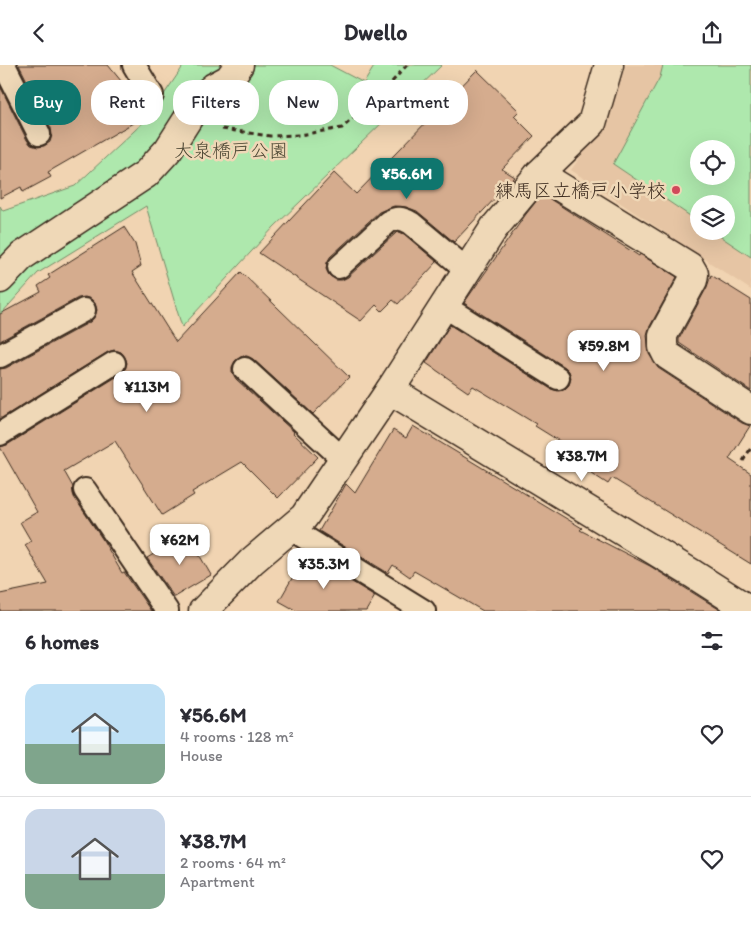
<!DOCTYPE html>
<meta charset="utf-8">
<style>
:root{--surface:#fff;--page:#f7f7f7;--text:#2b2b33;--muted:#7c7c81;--line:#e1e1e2;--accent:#0f766e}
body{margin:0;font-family:Itim,"Klee One",sans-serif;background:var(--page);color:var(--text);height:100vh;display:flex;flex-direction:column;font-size:19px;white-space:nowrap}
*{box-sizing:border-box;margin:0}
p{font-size:16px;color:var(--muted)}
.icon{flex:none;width:28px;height:28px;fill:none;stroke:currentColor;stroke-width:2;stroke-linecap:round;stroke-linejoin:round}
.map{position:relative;height:546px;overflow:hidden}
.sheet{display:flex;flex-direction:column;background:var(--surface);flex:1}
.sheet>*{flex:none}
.top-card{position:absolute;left:15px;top:15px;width:500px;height:45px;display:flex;gap:10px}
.controls{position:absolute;left:690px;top:75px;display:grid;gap:10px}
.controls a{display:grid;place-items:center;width:45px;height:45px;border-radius:50%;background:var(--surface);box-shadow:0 5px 20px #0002;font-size:25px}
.price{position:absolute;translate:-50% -42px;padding:0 11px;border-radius:10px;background:#fff;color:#222;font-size:16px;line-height:32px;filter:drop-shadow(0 1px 2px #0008)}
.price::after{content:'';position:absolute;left:50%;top:30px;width:15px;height:11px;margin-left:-8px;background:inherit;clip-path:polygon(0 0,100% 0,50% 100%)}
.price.on{background:var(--accent);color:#fff}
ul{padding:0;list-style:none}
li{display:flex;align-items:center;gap:15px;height:125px;padding:0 25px}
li+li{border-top:1px solid var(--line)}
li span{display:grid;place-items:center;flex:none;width:140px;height:100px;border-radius:15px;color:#555}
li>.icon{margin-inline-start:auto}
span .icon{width:60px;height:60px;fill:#fffc;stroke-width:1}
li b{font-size:21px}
h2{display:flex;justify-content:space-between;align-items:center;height:60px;padding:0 25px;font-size:21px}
.pill{padding:0 18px;border-radius:20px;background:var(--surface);box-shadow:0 5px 20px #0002;font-size:18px;line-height:45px}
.pill.on{background:var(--accent);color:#fff}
header{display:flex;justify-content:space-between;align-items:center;height:65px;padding:0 25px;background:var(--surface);font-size:22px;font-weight:700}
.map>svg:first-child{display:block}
.built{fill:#e6c5a4;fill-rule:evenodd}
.green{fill:#aee8ad;stroke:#748966;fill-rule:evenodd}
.building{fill:#d5ac8e;stroke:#3b2a1e}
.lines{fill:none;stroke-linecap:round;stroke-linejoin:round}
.lane-casing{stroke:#3b2a1e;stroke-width:26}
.street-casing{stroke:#3b2a1e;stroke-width:31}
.path{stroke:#3b2a1e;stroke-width:3;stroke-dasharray:5 4;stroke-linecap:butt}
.lane{stroke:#efd8b7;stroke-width:22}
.street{stroke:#efd8b7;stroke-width:28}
.poi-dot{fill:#d1495b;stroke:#efd8b7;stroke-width:2}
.labels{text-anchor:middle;stroke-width:5;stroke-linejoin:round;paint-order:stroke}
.park-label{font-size:19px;fill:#4c4633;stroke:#efd8b7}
.poi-label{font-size:19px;fill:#3b2a1e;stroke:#efd8b7;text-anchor:end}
</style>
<header><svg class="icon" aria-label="back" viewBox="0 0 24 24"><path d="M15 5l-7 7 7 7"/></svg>Dwello<svg class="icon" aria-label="share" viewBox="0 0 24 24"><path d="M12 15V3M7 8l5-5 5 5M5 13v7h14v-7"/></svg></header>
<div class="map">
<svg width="751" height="546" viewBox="0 0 751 546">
<rect width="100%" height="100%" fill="#f1d4b2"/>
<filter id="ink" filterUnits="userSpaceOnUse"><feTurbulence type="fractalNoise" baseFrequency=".02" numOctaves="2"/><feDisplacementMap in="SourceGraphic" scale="10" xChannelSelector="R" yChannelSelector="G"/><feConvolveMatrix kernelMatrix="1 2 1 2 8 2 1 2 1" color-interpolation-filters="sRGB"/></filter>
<g filter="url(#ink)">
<!-- built -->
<path class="built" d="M626 0H751V225L571 105 604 59ZM699 84H726V111H699ZM699 139H726V166H699Z"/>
<!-- green -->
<g class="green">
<path d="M184 0H330L364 18 375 0H442L274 162 182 262 146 141 38 208 0 250V141L3 146 75 121 148 53Z"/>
<path d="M663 0H751V192L712 166H726V139H699V157L613 99 660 12ZM699 84H726V111H699Z"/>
</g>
<!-- building -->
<g class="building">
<path d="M19 0H108L144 44 130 54 133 58 48 107 51 112 23 127 21 122 0 133V21L27 75 31 80 38 82 44 81 50 77 52 70 51 63Z"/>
<path d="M477 5 519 46 514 51 534 71 502 104 515 112 454 177 417 146 406 142 394 141 379 147 330 192 327 198 326 204 329 210 336 215H342L348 212 396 168 399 167 404 169 437 197 398 239 393 235 382 246 376 240 361 256 259 188 334 108 356 129Z"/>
<path d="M542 129 639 191 640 189 677 212 649 263 647 270 649 289 658 303 742 358 750 361 729 394 751 409V499L612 413 608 419 571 395 577 387 535 361 536 359 473 321 468 327 426 298 450 260 551 324 558 326 564 325 569 320 571 313 569 306 565 302 464 238 526 149Z"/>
<path d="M124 162 135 179 141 201 132 207 176 277 241 207 349 312 313 349 253 294 247 291H242L235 296 232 302V307L236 314 294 367 293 368 318 392 278 433 242 397 192 427 194 430 162 450 115 376 64 406 73 422 74 432 103 475 122 508 124 507 151 546H0V529L48 519 25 480 31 476 20 457 37 447 0 382 7 380 121 309 125 305 127 298 125 292 121 287 114 285 108 287 0 354V304L6 303 90 257 95 251 97 245 95 238 91 234 85 232 78 233 0 276V249L41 227 38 221 50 213 48 210Z"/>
<path d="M711 210 751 235V326L679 278V274L707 222Z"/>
<path d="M413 361 582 463 580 465 650 501 722 546H483L414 506 410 512 393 500 388 508 319 466 346 419 355 428 393 365 406 373Z"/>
<path d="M187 469 211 510 174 532 147 493Z"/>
<path d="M306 489 375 531 366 546H297L279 536Z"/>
</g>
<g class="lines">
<!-- lane casing -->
<g class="lane-casing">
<g id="lane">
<path d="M4 0 39 69"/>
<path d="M134 0 152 30"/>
<path d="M339 202 388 157C397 152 402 153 411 158L467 205"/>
<path d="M444 241 558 313"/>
<path d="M0 291 84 245"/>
<path d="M245 304 343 394"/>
<path d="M0 369 114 298"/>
<path d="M85 425 167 546"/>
<path d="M291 464 424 546"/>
</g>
</g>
<!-- street casing -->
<g class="street-casing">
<g id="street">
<path d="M539 109 690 202 694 209 693 215 663 270V282L667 290 751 345"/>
<path d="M0 214 22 191 146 109 168 85 201 33 214 22 229 14 239 0"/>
<path d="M390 325 693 509 751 546"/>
<path d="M203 546 252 496 304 452 390 325 494 163 539 109 592 58 609 0"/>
</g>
</g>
<!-- path -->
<g class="path">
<path d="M222 64 270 71 300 70 342 63 383 27 407 0"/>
<path d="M743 396 751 383"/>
</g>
<!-- lane -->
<use href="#lane" class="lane"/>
<!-- street -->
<use href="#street" class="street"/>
</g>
</g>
<!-- markers -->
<circle class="poi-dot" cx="676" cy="125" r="5"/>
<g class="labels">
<!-- park labels -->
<g class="park-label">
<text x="231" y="92">大泉橋戸公園</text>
</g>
<!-- poi labels -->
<g class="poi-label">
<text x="666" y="132">練馬区立橋戸小学校</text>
</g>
</g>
</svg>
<div class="controls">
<a><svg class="icon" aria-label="locate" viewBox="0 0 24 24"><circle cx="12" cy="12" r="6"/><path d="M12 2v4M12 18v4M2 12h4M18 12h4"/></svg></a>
<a><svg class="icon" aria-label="layers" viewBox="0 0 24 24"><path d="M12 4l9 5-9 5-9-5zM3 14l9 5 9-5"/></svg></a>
</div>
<b class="price on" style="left:407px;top:135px">¥56.6M</b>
<b class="price" style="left:604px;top:307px">¥59.8M</b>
<b class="price" style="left:147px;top:348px">¥113M</b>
<b class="price" style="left:582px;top:417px">¥38.7M</b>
<b class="price" style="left:180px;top:501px">¥62M</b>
<b class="price" style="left:324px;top:525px">¥35.3M</b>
<div class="top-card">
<a class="pill on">Buy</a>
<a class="pill">Rent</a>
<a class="pill">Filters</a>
<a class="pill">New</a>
<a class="pill">Apartment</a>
</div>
</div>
<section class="sheet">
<h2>6 homes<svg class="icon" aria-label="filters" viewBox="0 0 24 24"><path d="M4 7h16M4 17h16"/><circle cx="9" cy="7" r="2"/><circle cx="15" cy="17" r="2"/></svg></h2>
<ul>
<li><span style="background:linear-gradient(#bfe0f5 60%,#7fa58c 0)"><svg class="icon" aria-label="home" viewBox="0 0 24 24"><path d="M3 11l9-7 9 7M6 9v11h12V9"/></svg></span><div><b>¥56.6M</b><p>4 rooms · 128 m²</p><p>House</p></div><svg class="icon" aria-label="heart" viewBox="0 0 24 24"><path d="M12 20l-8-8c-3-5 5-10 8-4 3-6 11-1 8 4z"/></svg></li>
<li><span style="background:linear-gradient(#c9d6e8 65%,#7fa58c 0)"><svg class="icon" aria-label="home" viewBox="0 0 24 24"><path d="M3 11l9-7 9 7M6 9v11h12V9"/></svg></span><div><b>¥38.7M</b><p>2 rooms · 64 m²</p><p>Apartment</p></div><svg class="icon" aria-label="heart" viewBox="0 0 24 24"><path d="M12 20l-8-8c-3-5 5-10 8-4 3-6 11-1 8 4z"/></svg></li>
</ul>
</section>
